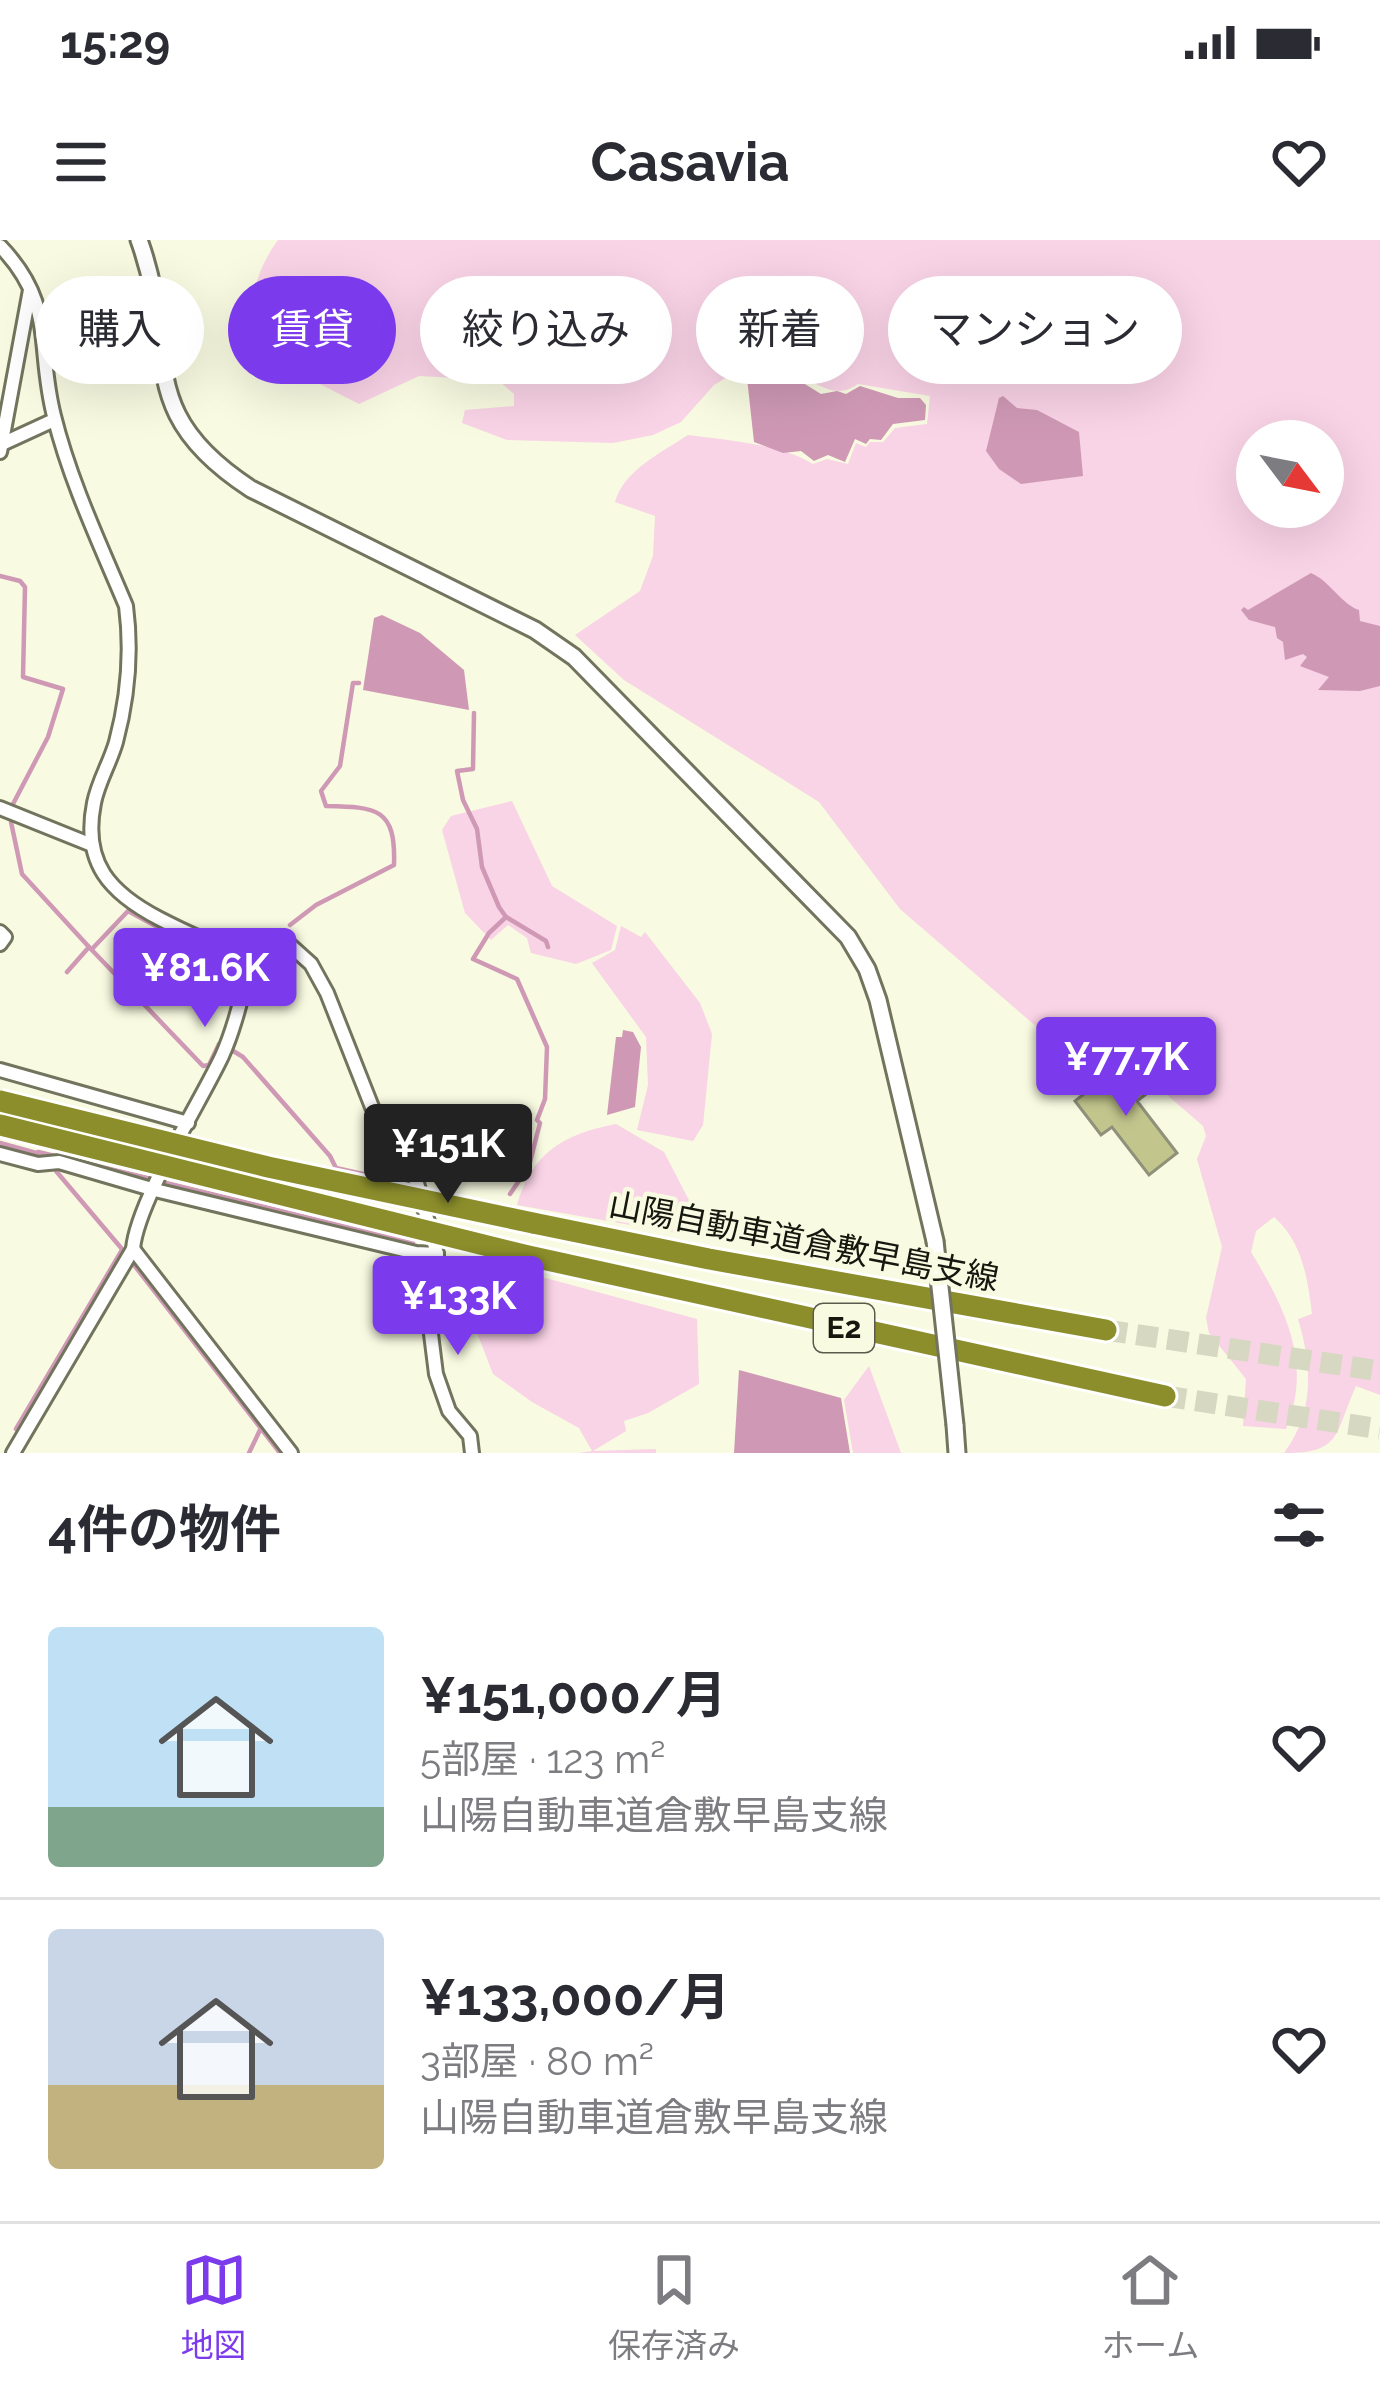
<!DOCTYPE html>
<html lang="ja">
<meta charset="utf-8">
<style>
:root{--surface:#fff;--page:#f2f2f3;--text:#2b2b33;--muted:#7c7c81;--line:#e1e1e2;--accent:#7c3aed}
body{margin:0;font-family:Raleway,"Noto Sans JP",sans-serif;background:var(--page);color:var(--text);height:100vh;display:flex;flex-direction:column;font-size:45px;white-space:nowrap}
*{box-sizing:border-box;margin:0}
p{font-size:39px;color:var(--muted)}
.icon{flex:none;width:66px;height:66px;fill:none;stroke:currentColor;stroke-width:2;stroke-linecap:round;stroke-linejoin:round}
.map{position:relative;height:1213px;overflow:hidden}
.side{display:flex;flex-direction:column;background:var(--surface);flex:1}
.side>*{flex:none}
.banner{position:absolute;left:36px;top:36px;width:1308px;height:108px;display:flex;gap:24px}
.needle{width:78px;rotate:122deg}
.controls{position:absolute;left:1236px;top:180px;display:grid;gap:24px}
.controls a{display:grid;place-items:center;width:108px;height:108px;border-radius:50%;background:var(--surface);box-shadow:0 12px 48px #0002;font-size:60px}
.price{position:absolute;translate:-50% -102px;padding:0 27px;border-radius:12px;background:var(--accent);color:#fff;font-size:39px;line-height:78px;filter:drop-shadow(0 3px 6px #0008)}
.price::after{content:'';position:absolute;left:50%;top:72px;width:36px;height:27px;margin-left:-18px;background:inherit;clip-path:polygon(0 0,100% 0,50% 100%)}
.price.active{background:#222;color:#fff}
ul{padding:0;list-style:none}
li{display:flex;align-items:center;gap:36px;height:300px;padding:0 48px}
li+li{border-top:3px solid var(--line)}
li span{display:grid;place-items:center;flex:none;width:336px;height:240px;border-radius:12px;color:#555}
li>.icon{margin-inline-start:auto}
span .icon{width:144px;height:144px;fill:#fffc;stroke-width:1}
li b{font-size:51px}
h2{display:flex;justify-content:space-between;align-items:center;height:144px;padding:0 48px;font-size:51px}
.pill{padding:0 42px;border-radius:54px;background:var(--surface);box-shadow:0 12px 48px #0002;font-size:42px;line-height:108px}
.pill.active{background:var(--accent);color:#fff}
.status{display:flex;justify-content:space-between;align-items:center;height:84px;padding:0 60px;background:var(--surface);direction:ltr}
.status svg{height:33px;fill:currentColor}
header{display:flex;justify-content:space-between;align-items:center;height:156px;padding:0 48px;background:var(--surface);font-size:54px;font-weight:700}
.tab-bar{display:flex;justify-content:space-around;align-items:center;height:168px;border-top:3px solid var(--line);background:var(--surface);font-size:33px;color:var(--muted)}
.tab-bar a{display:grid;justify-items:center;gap:6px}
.tab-bar .active{color:var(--accent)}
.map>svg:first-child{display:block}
.green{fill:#f9d3e6;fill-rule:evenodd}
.water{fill:#cf99b5}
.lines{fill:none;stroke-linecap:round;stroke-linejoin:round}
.stream{stroke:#cf99b5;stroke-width:4.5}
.building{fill:#c2c58c;stroke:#8f917a;stroke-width:3}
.motorway-tunnel{stroke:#d6d8c1;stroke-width:21;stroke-dasharray:21 10;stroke-linecap:butt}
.minor-casing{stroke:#72745e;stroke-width:18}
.tertiary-casing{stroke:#72745e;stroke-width:21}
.motorway-casing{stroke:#fff;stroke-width:27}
.minor{stroke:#fff;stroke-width:12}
.tertiary{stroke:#fff;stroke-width:15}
.motorway{stroke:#8c8e2c;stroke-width:21}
.tertiary-bridge-casing{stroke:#72745e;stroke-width:21;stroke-linecap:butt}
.motorway-bridge-casing{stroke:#fff;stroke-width:27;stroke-linecap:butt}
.tertiary-bridge{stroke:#fff;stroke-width:15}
.motorway-bridge{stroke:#8c8e2c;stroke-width:21}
.labels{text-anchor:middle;stroke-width:9;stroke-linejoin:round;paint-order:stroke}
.shield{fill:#f8fae1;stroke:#5a5b4d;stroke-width:3}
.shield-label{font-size:30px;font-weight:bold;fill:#16170e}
.street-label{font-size:33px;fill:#16170e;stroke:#f8fae1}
</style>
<div class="status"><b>15:29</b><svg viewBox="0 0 49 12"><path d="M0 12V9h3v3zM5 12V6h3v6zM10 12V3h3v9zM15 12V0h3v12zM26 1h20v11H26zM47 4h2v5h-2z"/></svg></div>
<header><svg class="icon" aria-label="menu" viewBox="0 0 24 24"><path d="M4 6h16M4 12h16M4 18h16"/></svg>Casavia<svg class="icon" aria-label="heart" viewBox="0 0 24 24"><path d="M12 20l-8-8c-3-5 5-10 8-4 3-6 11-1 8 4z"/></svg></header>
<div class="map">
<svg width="1380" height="1213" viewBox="0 0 1380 1213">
<rect width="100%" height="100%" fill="#f8fae1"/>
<!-- green -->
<g class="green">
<path d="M278 0H1380V1155L1356 1146C1334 1195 1342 1213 1284 1213 1315 1172 1312 1125 1298 1079L1312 1074C1308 1039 1302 1001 1274 977L1256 991 1251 1012C1285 1068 1313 1123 1286 1189L1243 1186 1246 1139 1209 1093 1206 1078 1222 1007 1197 919 1206 896 1203 886 1129 822 1053 801 900 669 819 562 624 440 575 395 640 351 653 316 655 276 615 262C624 230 661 213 688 195 725 200 782 204 813 224L827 219 848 224 856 203 866 207 870 202H883L895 188 927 184 930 156 858 144C834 161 821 142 800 139 793 138 786 140 779 141L770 131 749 124 714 145 681 182 653 195 613 203 507 200 462 183 465 170 514 166V154L498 140 419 136 359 164 273 120 250 104C248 66 255 31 278 0ZM1257 201H1323V267H1257Z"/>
<path d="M512 561 552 646 617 686 611 710 576 724 531 713 527 698 508 685 491 700 465 673 442 590 451 576Z"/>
<path d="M621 686 641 697 645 692 700 763 712 794 703 885 693 901 637 890 648 845 646 797 592 723 615 710Z"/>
<path d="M616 884 664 912 694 970 693 996 517 965C531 913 564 894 616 884Z"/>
<path d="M490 1023 697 1079 699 1144 648 1173 624 1181 626 1191 593 1211 656 1209V1213H579L592 1211 579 1188 532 1162 493 1134 474 1085Z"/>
<path d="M869 1126 901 1213H853L844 1160Z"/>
</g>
<!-- water -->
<g class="water">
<path d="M750 127 769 134 776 143 800 141 821 154 837 151 846 154 860 146 898 158H920L926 165 925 180 893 184 881 200 870 199 866 204 855 199 845 222 828 215 814 221 801 211 783 213 754 202 747 138Z"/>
<path d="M1003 156 1017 168 1037 170 1079 192 1083 236 1021 244 999 229 986 211 999 158Z"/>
<path d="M1311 333C1330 341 1341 364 1359 370L1360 381 1380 386V446L1360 451 1318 450 1329 437 1300 426 1307 417 1303 414 1285 420 1283 402 1277 398 1275 387 1249 380 1241 370 1244 367 1248 370Z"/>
<path d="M382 375 420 393 464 430 469 470 363 450 374 378Z"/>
<path d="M623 790 633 792 641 807 635 867 607 875 616 797H622Z"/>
<path d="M739 1130 841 1158 850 1213H734Z"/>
</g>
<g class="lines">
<!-- stream -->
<g class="stream">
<path d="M0 336 20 341 25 347 23 437 63 449 48 497 13 564"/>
<path d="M474 473 473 529 457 531 463 560 477 589 482 627 499 667 506 677 546 701 548 707"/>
<path d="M11 582 22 634 89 707"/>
<path d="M506 677 489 693 473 719 517 739 547 807 545 859 537 880 540 883 529 926 510 954"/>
<path d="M290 685 316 665 394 625C396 568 377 567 326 566L321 551 340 526 353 443H359"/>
<path d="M92 709 128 671 203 712 244 718"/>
<path d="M259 719 261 715"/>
<path d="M67 732 89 707 203 826 209 825 219 804 223 806"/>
<path d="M230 809 243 817 330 916 336 928 412 945"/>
<path d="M0 903 40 914"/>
<path d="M38 912 156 940"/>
<path d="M56 931 122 1009"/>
<path d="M166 943 413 1003"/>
<path d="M409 1019 428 1024"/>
<path d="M134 1025 280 1213"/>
<path d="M16 1189 122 1010"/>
<path d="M249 1213 260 1190"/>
</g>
</g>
<!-- building -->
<path class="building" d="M1121 825 1145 855 1137 861 1177 913 1149 935 1112 887 1101 895 1075 861Z"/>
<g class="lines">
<!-- motorway-tunnel -->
<g class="motorway-tunnel">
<path d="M1106 1090 1380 1131"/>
<path d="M1165 1156 1380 1189"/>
</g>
<!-- minor casing -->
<g class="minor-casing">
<g id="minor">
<path d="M0 6C56 64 36 106 54 176 70 241 100 304 126 366 132 412 128 457 116 502 110 523 98 542 94 563 82 623 110 653 160 679 213 706 230 712 291 706L311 724 327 753 372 867 417 943 437 1014 430 1086 436 1134 449 1171 470 1196 472 1213"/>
<path d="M4 203 54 180"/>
<path d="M0 212 30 50"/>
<path d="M0 568 92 605"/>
<path d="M0 692 5 697 0 704"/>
<path d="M0 830 188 883"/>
<path d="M0 914 38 924 59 922 155 950 416 1013 437 1014"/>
<path d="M133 1009 291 1213"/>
<path d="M13 1213 133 1009C137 962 200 863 222 816 237 783 244 744 254 710"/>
</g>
</g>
<!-- tertiary casing -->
<g class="tertiary-casing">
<g id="tertiary">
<path d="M139 0C180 112 130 170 251 249L535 390 574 417 848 697 867 729 878 760 935 1001"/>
<path d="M955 1185 957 1213"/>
</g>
</g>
<!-- motorway casing -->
<g class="motorway-casing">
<g id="motorway">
<path d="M533 983 709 1019 1106 1090"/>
<path d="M524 1015 1165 1156"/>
</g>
</g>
<!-- minor -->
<use href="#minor" class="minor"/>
<!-- tertiary -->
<use href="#tertiary" class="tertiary"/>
<!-- motorway -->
<use href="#motorway" class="motorway"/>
<!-- tertiary-bridge casing -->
<g class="tertiary-bridge-casing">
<path id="tertiary-bridge" d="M935 1001 955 1185"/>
</g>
<!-- motorway-bridge casing -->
<g class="motorway-bridge-casing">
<g id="motorway-bridge">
<path d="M0 861 268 927 533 983"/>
<path d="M0 885 524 1015"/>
</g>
</g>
<!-- tertiary-bridge -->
<use href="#tertiary-bridge" class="tertiary-bridge"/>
<!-- motorway-bridge -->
<use href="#motorway-bridge" class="motorway-bridge"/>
</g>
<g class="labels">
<!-- shield labels -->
<rect class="shield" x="814" y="1064" width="60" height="48" rx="9"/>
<g class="shield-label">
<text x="844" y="1098">E2</text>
</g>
<!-- street labels -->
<g class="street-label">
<text transform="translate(804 1001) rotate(11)" y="12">山陽自動車道倉敷早島支線</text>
</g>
</g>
</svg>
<div class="controls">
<a><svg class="needle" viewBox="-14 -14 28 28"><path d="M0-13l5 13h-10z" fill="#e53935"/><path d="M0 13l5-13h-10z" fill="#7c7c81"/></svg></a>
</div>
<b class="price" style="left:205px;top:790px">¥81.6K</b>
<b class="price" style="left:1126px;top:879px">¥77.7K</b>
<b class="price active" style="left:448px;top:966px">¥151K</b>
<b class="price" style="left:458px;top:1118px">¥133K</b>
<div class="banner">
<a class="pill">購入</a>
<a class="pill active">賃貸</a>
<a class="pill">絞り込み</a>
<a class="pill">新着</a>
<a class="pill">マンション</a>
</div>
</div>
<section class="side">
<h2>4件の物件<svg class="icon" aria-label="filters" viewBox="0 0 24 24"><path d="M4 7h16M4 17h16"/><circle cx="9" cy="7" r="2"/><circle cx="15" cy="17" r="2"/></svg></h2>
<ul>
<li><span style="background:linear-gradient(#bfe0f5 75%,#7fa58c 0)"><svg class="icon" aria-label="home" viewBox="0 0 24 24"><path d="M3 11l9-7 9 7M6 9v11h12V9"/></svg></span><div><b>¥151,000/月</b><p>5部屋 · 123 m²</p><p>山陽自動車道倉敷早島支線</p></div><svg class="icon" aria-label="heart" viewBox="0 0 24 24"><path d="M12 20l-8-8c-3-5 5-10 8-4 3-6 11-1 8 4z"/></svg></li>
<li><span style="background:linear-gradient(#c9d6e8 65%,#c2b280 0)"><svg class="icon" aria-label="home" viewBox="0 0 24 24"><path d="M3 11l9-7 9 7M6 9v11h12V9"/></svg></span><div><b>¥133,000/月</b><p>3部屋 · 80 m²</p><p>山陽自動車道倉敷早島支線</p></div><svg class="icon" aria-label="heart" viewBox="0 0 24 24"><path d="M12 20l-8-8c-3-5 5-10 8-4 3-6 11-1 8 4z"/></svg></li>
</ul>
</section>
<nav class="tab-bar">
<a class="active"><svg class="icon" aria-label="map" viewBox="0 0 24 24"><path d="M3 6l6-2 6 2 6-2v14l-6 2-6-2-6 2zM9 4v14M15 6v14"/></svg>地図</a>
<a><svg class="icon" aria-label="saved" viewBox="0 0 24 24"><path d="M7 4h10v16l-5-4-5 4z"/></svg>保存済み</a>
<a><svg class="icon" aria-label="home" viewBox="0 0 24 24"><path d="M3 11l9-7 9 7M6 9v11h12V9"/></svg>ホーム</a>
</nav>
